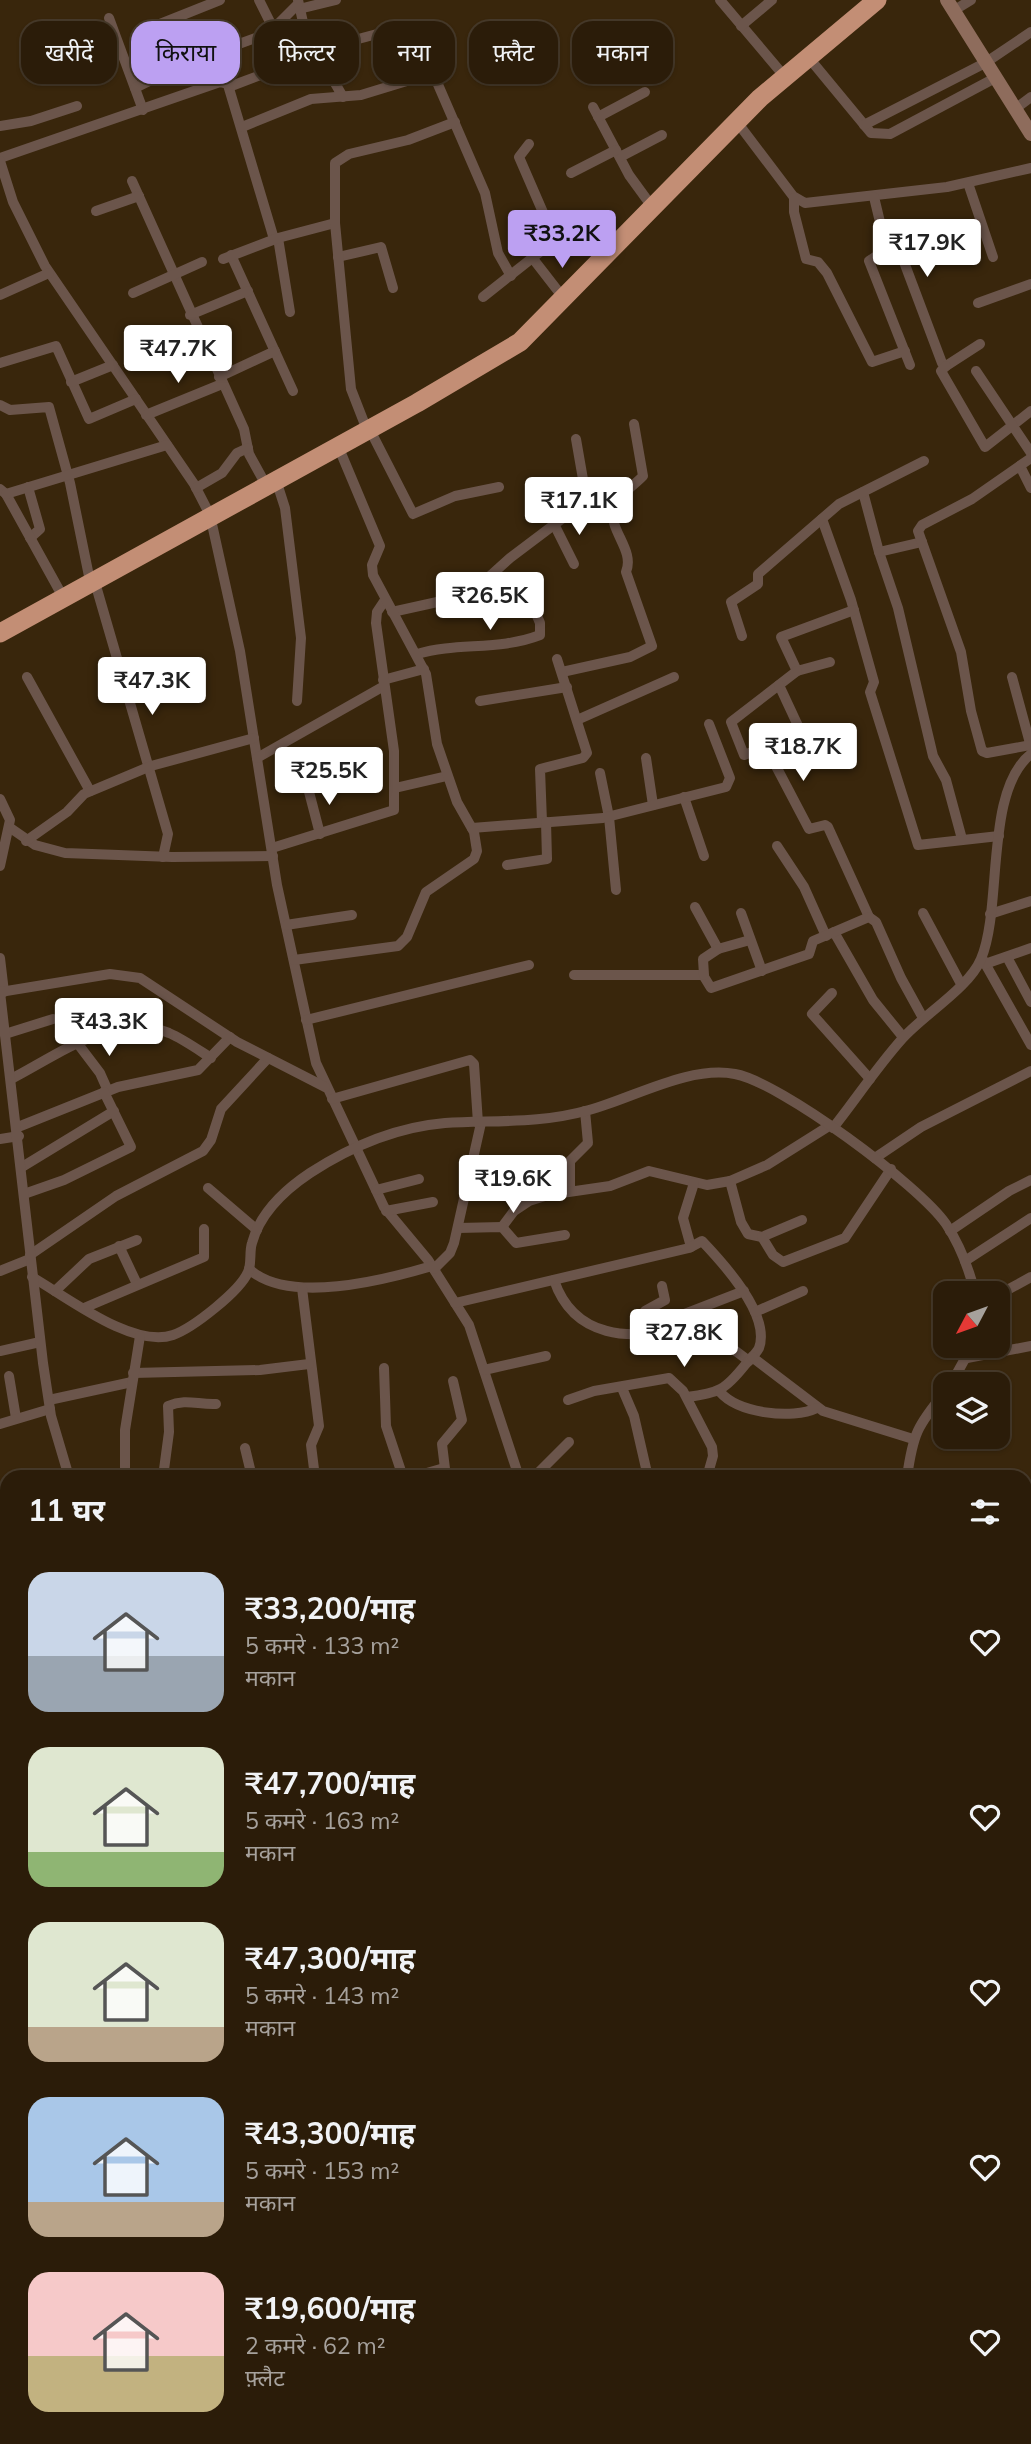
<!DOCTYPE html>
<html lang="hi">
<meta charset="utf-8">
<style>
:root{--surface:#2b1c09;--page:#332512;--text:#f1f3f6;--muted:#a6a19c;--line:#473a2a;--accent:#bca0f2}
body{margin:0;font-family:Mulish,"Noto Sans Devanagari",sans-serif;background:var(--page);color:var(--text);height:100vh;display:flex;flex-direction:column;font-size:26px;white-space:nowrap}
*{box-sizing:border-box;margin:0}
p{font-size:23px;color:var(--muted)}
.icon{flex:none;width:38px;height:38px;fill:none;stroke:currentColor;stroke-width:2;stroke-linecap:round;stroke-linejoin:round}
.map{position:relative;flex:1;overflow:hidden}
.sheet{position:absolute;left:0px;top:1470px;width:1032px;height:975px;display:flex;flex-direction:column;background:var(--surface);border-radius:21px 21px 0 0;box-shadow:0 2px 5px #0004,0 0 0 2px var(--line)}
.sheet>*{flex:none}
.hud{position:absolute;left:21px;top:21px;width:990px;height:63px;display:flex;gap:14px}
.needle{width:46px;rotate:229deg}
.fabs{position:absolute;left:933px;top:1281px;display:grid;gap:14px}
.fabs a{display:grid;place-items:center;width:77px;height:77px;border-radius:14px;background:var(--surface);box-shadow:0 2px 5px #0004,0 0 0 2px var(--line);font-size:35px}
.price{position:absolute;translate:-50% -60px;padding:0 16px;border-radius:7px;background:#fff;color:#222;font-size:23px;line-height:46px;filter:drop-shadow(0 2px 4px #0008)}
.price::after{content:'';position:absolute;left:50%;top:42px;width:21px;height:16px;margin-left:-10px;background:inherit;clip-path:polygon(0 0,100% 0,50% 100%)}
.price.on{background:var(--accent);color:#111}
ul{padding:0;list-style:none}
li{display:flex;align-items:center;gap:21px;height:175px;padding:0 28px}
li span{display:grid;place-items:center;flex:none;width:196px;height:140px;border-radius:21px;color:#555}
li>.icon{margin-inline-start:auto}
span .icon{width:84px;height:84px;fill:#fffc;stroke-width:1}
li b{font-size:30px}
h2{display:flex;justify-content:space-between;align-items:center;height:84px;padding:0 28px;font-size:30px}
.pill{padding:0 24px;border-radius:21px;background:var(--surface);box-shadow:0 2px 5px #0004,0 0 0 2px var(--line);font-size:24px;line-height:63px}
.pill.on{background:var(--accent);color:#111}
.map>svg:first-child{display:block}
.water{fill:#0d1100}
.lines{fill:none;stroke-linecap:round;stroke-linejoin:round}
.street{stroke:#6b554b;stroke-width:10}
.secondary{stroke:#8e6c5c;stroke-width:14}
.primary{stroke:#aa7e69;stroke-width:16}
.highway{stroke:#c38e75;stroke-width:19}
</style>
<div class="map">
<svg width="1031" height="2444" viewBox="0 0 1031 2444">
<rect width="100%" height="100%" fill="#39260c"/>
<!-- water -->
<g class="water">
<path d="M1031 1624V1756L1026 1754V1627Z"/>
<path d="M7 2419V2438H48L61 2444H0V2434Z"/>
</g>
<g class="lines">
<!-- street -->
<g class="street">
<path d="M259 0 274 30"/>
<path d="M298 0 305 31 343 97"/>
<path d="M720 0 785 77"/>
<path d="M299 9 336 0"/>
<path d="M953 11 971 0"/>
<path d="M109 18 143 110"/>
<path d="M741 26 772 0"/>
<path d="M317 50 407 26"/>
<path d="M809 58 871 133 890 134 995 78"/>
<path d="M171 70 155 26 220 0"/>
<path d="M228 85 274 239"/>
<path d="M135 88 184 64 269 33 298 4"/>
<path d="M593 107 629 175 653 208"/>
<path d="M1015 109 1031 97"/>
<path d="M598 117 645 92"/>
<path d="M737 122 793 196 805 203 947 187 1031 168"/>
<path d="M864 125 985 63 1031 32"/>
<path d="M0 126 31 121 77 106"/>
<path d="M242 127 311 99 361 95 433 73 485 193 498 253 511 276"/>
<path d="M620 157 662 135"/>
<path d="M0 158 220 82 234 85 319 53"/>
<path d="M0 161 13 202 45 266 194 484 210 515 240 651 277 885 316 1063 384 1207 428 1260 469 1325 519 1477"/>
<path d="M571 173 616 150"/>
<path d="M132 181 244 429 249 454 266 485"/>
<path d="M968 183 993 257"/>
<path d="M874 197 880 222 898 246 942 363 946 366 980 344"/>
<path d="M794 198V212L806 259 818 262 827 273 872 362 905 351"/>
<path d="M96 211 139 196"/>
<path d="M278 238 290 312"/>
<path d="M896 243 869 261 910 365"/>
<path d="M231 255 293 391"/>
<path d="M338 257 381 247 393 288"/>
<path d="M223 259 278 238 335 223"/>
<path d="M534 260 565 300"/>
<path d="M133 293 202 262"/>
<path d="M0 295 49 273"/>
<path d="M483 297 555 240 519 157 529 144"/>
<path d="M978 303 1031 284"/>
<path d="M190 315 248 291"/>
<path d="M0 363 56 346 89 419 136 399"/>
<path d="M946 366 941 371 985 447 1031 411"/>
<path d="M976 371 1031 453"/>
<path d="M219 377 275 351"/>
<path d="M71 382 113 365"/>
<path d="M0 405 10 410 49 407 70 483 90 581"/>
<path d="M146 415 222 384"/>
<path d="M369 428 413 514 455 496 499 487"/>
<path d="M367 430 351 389 335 223V163L349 154 408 140 455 122"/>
<path d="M576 439 588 508"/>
<path d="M1020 466 1031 488"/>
<path d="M276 480 285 508 301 638 297 701"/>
<path d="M28 487 40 529 30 538"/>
<path d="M196 488 222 473 237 453 248 448"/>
<path d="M0 489 6 494 63 597"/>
<path d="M863 492 879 552 898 608 933 756 946 780 962 839"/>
<path d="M6 494 167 445"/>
<path d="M822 519 851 600 874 682 870 692 918 845 999 836"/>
<path d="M554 524 574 564"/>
<path d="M879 552 922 542"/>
<path d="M94 579 168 834 163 857"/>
<path d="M392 612 469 595 510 558 563 518 588 508 614 505"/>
<path d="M742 636 731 602 758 584V574L839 504 924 461"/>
<path d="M417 654C458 642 499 651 540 635V623L521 578"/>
<path d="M830 662 797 671 781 637 854 610"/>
<path d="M797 671 731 722 744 755 763 748 768 751 809 829 825 825 828 827 869 917"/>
<path d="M562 672 630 657 652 646 626 572C635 550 609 531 613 509 615 497 635 485 643 476L634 424"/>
<path d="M27 677 90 791"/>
<path d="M1012 677 1031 747"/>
<path d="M383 680 424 669"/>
<path d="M779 685 807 745"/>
<path d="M480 701 567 687"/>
<path d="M577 720 674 677"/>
<path d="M1031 745 987 753 982 751 971 711 961 652 918 531 922 525 972 499 1031 458"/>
<path d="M257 758 384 686"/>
<path d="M646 758 653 805"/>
<path d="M600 773 609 817 616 890"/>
<path d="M308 788 320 834"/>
<path d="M395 788 447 776"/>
<path d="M684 797 704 856"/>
<path d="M0 799 10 820 0 866"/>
<path d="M542 822 540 769 583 758 587 753 557 659"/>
<path d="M9 827 35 845 65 853 172 857 273 856"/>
<path d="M472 828 603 818 726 787 730 778 709 724"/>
<path d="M26 841 67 812 84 794 151 766 254 738"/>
<path d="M777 846 804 887 826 936"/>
<path d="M272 848 394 810V751L376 623 377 612 385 600"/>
<path d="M507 865 547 859 546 822"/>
<path d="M695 907 718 949 750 940"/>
<path d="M741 913 762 971"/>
<path d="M923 913 961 984"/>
<path d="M990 914 1031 901"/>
<path d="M286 925 352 915"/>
<path d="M834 932 873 1000 903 1037"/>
<path d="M1007 957 1031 1002"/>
<path d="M0 958 4 992"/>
<path d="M982 958 1031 1045"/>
<path d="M294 960 398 946 407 937 426 892 474 859 477 851 474 832 457 802 437 744 426 674 373 575 372 565 380 546 338 446"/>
<path d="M985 964 1031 948"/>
<path d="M574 975H703L711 988 809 954 813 941 869 917 876 922 901 978 923 1018"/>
<path d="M704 975 703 959 718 949"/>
<path d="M832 993 812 1014 870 1079"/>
<path d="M306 1020 529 965"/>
<path d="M5 1034 53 1019"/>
<path d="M78 1044 100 1073 108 1091"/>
<path d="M11 1079C58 1055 114 1011 169 1033 183 1039 197 1049 211 1058"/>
<path d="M332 1099 470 1060 474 1064 478 1123"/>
<path d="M18 1127 118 1087 198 1070 230 1037"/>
<path d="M833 1128C856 1099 877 1067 902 1039 923 1015 969 988 981 959 1003 907 984 791 1031 754"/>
<path d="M0 1139 19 1136"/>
<path d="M875 1158 921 1127 1031 1071"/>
<path d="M22 1167 114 1111"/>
<path d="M730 1181 741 1222 748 1234 762 1237 802 1220"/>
<path d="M208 1188 257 1230"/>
<path d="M376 1190 419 1179"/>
<path d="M570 1191V1161L588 1143 585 1111"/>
<path d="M24 1194 64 1180 131 1147 104 1092"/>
<path d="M386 1211 433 1202"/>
<path d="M502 1227 514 1211 529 1201 548 1195 610 1186 649 1171 707 1185 730 1181 767 1165 829 1126"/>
<path d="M458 1228 502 1227 516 1243 565 1235"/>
<path d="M950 1231 1009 1191 1031 1180"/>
<path d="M762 1237 773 1255 783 1262 845 1238 891 1169"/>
<path d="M119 1246 137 1284"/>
<path d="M691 1247 683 1218 694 1183"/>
<path d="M30 1255 116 1196 203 1151 211 1140 221 1109 268 1058"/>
<path d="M965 1261 1031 1218"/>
<path d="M249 1269C288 1305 385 1280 432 1266"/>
<path d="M434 1269 450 1253 454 1243 481 1123"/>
<path d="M0 1271 30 1259"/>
<path d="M32 1277C67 1297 133 1349 173 1335 193 1328 240 1291 248 1272 252 1263 249 1252 252 1243 260 1213 286 1189 310 1173 350 1147 397 1127 445 1123 495 1120 540 1124 589 1110 633 1098 690 1065 735 1074 780 1082 919 1185 946 1224 960 1245 969 1269 975 1293"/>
<path d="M554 1280C574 1339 631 1341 682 1327"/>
<path d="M302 1288 319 1426 311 1445 315 1477"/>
<path d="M55 1291 89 1259 137 1240"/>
<path d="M744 1291 682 1315 679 1319 690 1340 706 1337 719 1347 729 1346 749 1361"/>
<path d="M998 1295 1031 1277"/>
<path d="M455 1303 689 1248 702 1241C723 1263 771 1315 759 1348 756 1354 749 1360 745 1365 725 1390 719 1393 687 1397"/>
<path d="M84 1308 204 1257V1229"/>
<path d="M755 1312 803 1291"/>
<path d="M644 1334 645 1311 665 1300 662 1286"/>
<path d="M0 1351 40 1342"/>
<path d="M752 1357 823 1411 913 1439"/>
<path d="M967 1358 1031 1346"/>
<path d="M384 1368 386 1426 403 1477"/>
<path d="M484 1370 546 1356"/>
<path d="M133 1373 260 1370 309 1364"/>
<path d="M9 1376 16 1418"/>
<path d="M951 1384 972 1346"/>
<path d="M622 1388 634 1416 648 1477"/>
<path d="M720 1392C738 1413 792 1420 817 1408"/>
<path d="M49 1400 132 1382"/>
<path d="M568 1400 594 1391 669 1378 683 1391 712 1447 713 1456 707 1477"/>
<path d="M0 1424 50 1409"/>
<path d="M245 1448 252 1477"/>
<path d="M69 1477 51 1416 43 1363 0 992 110 974 140 978 237 1042 325 1087"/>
<path d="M125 1477V1430L140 1336"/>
<path d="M163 1477 169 1432 168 1406C186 1398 198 1405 216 1404"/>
<path d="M413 1477 444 1468"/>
<path d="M446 1477 442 1444 462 1420 453 1381"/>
<path d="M534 1477 569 1442"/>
<path d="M907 1477C913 1434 917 1426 945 1392"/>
<path d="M1026 1587 1031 1586"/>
<path d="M1026 1680H1031"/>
<path d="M0 1720 7 1751"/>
<path d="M0 1823 7 1822"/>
<path d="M0 1895 7 1914"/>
<path d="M0 1931 7 1927"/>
<path d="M0 2121 7 2116"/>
<path d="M0 2173 7 2169"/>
<path d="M0 2308 7 2324"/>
<path d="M0 2354H7"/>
<path d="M125 2438 126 2444"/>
<path d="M321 2438 323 2444"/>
<path d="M373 2438 376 2444"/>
<path d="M881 2438 884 2444"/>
</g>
<!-- secondary -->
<g class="secondary">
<path d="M947 0 1031 134"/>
<path d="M1026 1525 1031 1526"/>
</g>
<!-- primary -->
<g class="primary">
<path d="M0 1501 7 1504"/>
<path d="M501 2438 505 2444"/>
</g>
<!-- highway -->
<path class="highway" d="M0 633 417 403 520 342 760 98 877 0"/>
</g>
</svg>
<div class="fabs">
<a><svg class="needle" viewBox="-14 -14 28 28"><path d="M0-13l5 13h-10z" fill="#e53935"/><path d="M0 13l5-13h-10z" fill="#a6a19c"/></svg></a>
<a><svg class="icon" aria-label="layers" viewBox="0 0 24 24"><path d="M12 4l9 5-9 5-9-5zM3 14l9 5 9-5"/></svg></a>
</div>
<b class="price on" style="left:562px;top:270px">₹33.2K</b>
<b class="price" style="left:927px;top:279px">₹17.9K</b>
<b class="price" style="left:178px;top:385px">₹47.7K</b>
<b class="price" style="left:579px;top:537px">₹17.1K</b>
<b class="price" style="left:490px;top:632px">₹26.5K</b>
<b class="price" style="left:152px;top:717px">₹47.3K</b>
<b class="price" style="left:803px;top:783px">₹18.7K</b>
<b class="price" style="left:329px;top:807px">₹25.5K</b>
<b class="price" style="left:109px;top:1058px">₹43.3K</b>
<b class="price" style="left:513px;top:1215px">₹19.6K</b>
<b class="price" style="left:684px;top:1369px">₹27.8K</b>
<div class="hud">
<a class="pill">खरीदें</a>
<a class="pill on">किराया</a>
<a class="pill">फ़िल्टर</a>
<a class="pill">नया</a>
<a class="pill">फ़्लैट</a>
<a class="pill">मकान</a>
</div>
<section class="sheet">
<h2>11 घर<svg class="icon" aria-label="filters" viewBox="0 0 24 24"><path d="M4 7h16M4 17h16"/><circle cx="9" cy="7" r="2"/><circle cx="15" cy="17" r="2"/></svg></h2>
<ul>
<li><span style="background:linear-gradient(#c9d6e8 60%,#9aa5b1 0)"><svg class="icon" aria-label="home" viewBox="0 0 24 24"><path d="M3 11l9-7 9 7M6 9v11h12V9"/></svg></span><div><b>₹33,200/माह</b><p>5 कमरे · 133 m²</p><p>मकान</p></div><svg class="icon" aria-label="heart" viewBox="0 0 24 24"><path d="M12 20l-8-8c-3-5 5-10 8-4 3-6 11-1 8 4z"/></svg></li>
<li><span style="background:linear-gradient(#dfe7d0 75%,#8fb573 0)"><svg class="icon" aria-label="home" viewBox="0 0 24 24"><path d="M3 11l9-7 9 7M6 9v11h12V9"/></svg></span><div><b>₹47,700/माह</b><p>5 कमरे · 163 m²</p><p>मकान</p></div><svg class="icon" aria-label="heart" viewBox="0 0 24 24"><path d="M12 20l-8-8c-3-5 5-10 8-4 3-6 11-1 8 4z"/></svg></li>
<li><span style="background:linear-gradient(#dfe7d0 75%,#b9a48a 0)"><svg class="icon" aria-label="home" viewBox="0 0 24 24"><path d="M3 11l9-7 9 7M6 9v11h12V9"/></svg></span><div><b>₹47,300/माह</b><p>5 कमरे · 143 m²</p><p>मकान</p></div><svg class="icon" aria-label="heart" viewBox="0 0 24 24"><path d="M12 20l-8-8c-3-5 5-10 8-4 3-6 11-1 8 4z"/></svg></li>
<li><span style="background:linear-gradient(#a9c7e8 75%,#b9a48a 0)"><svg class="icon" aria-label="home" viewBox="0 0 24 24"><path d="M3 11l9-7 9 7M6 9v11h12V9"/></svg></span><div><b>₹43,300/माह</b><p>5 कमरे · 153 m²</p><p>मकान</p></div><svg class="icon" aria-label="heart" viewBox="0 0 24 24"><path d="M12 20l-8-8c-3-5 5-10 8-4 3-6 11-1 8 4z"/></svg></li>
<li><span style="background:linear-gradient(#f6c9c9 60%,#c2b280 0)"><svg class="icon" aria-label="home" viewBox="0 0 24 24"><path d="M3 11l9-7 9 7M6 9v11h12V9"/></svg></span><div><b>₹19,600/माह</b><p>2 कमरे · 62 m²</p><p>फ़्लैट</p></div><svg class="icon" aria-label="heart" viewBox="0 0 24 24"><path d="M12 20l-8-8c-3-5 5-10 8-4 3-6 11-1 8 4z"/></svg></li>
</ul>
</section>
</div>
